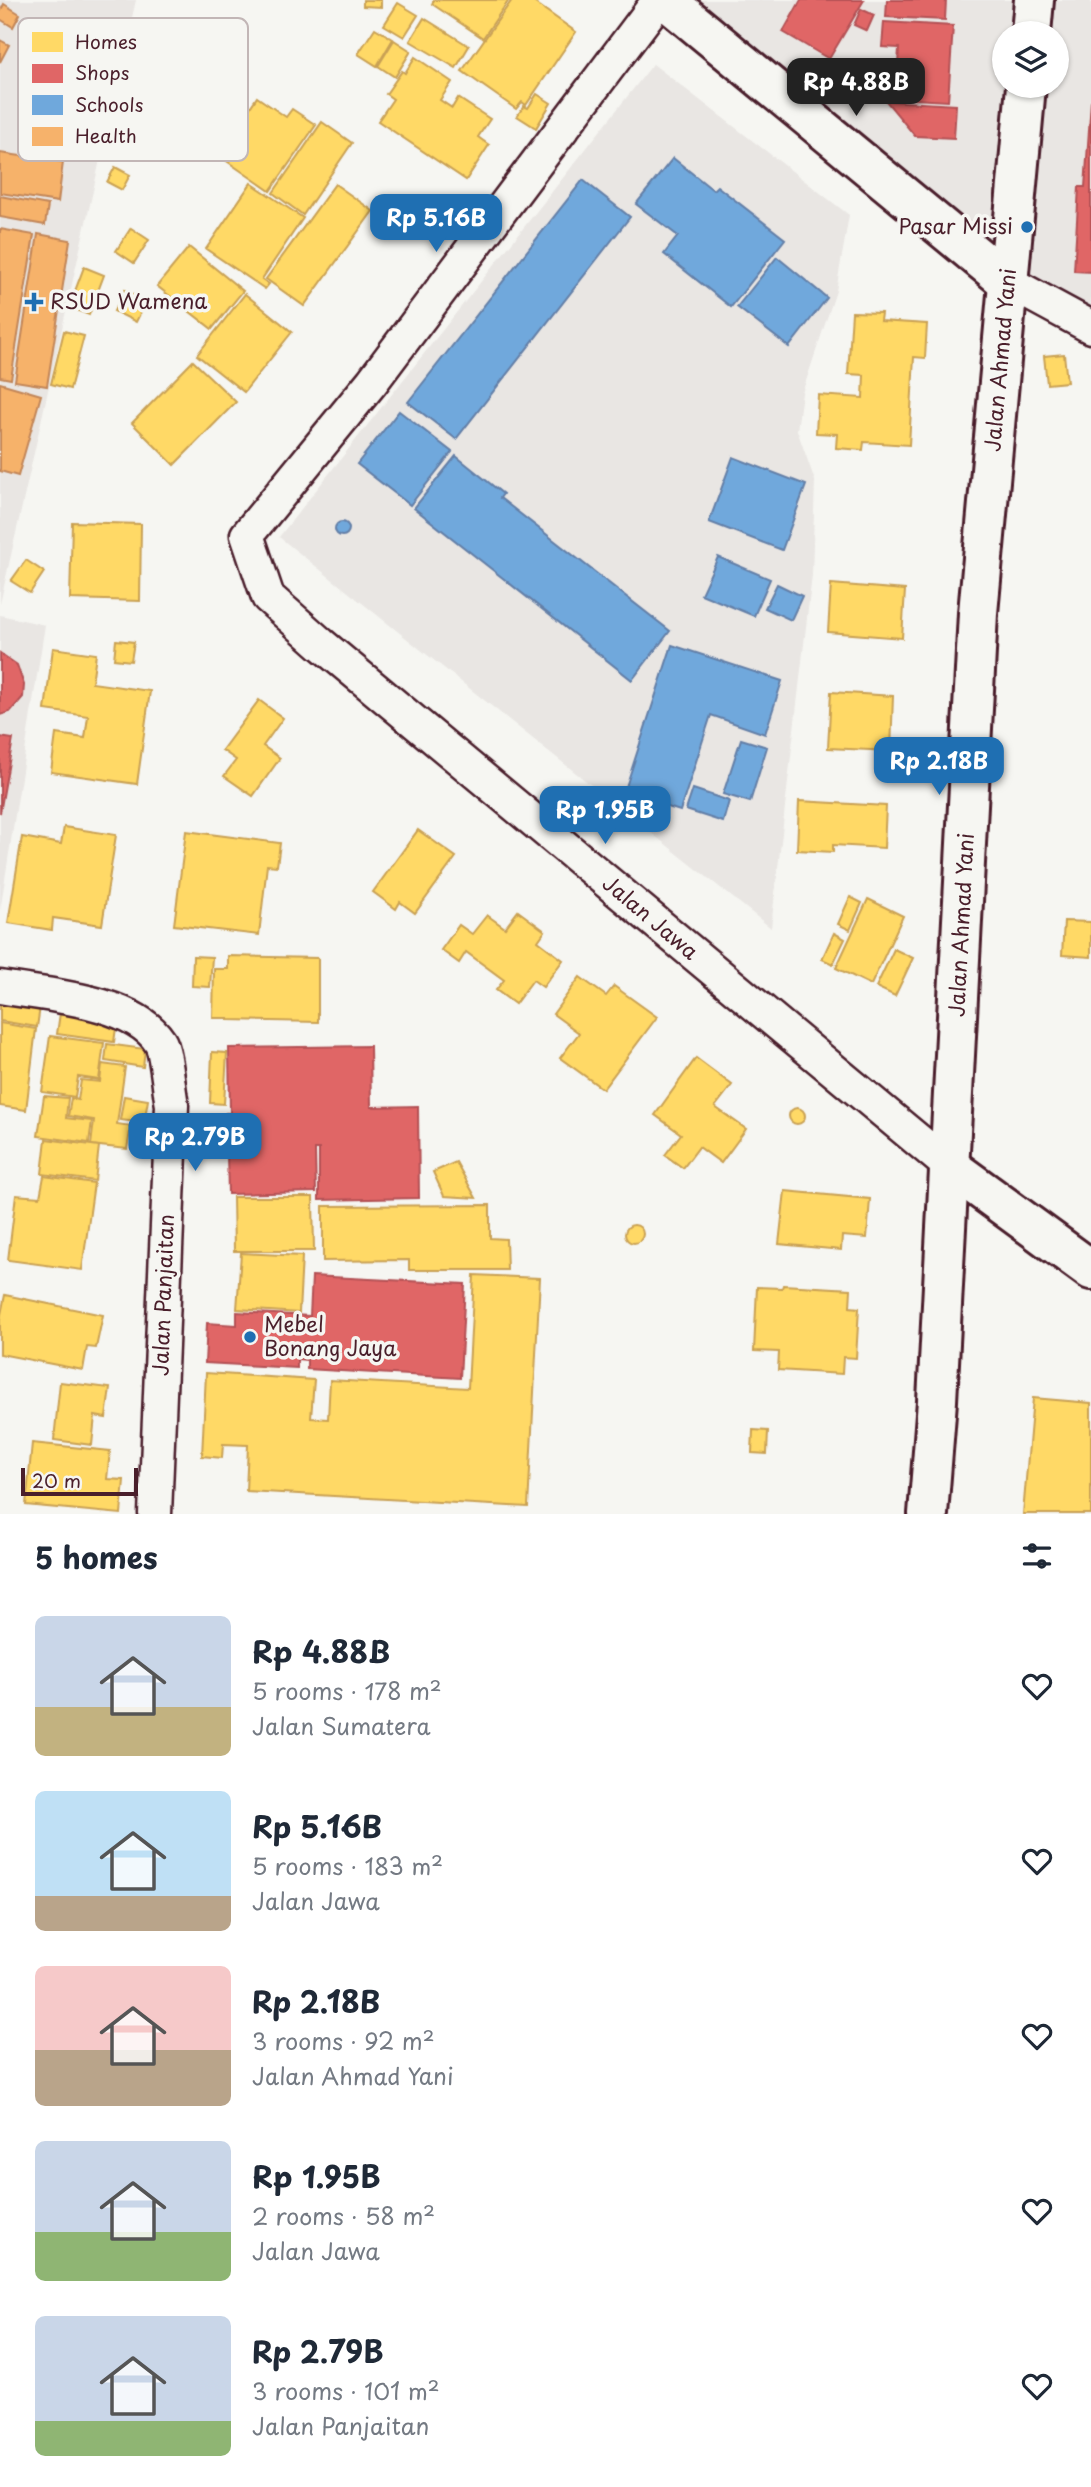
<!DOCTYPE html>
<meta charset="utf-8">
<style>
:root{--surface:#fff;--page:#f2f2f3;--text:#1f2937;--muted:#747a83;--accent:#1f6fb2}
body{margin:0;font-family:"Playpen Sans",sans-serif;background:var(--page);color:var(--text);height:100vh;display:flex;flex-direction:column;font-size:26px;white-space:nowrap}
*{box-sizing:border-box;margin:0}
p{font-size:23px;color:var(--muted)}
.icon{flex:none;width:38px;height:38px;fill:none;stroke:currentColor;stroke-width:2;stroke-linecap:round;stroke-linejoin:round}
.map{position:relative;height:1514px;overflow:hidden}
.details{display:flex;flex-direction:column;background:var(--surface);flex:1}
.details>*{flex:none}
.controls{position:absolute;left:992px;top:21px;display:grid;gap:14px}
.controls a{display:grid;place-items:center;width:77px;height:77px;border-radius:50%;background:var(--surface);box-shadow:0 2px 5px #0004;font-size:35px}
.scale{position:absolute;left:21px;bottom:18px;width:117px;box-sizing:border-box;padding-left:7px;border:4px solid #4a1f2b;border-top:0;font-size:19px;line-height:24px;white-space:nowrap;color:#4a1f2b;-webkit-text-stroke:5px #f6f6f2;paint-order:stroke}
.price{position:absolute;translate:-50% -60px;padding:0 16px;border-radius:14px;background:var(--accent);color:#fff;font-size:23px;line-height:46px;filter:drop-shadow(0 2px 4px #0008)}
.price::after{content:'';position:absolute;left:50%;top:42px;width:21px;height:16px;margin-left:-10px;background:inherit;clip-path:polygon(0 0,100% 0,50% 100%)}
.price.current{background:#222;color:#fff}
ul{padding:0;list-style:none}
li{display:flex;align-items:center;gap:21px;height:175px;padding:0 35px}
li span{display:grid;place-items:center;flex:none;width:196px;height:140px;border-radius:10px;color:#555}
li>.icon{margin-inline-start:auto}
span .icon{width:84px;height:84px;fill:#fffc;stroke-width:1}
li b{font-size:30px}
h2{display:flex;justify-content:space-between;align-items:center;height:84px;padding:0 35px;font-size:30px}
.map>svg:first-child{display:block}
.built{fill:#e9e6e3;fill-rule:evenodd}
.homes{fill:#ffd966;stroke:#c9a154;stroke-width:2}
.shops{fill:#e06666;stroke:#b35154;stroke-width:2}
.schools{fill:#6fa8dc;stroke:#647fa7;stroke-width:2}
.health{fill:#f6b26b;stroke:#c28658;stroke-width:2}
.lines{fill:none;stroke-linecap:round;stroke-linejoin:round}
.minor-casing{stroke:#4a1f2b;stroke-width:37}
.tertiary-casing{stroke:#4a1f2b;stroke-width:44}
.secondary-casing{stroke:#4a1f2b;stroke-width:44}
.minor{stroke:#f6f6f2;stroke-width:32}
.tertiary{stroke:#f6f6f2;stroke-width:38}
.secondary{stroke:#f6f6f2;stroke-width:38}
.poi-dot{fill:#1f6fb2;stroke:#f6f6f2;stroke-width:2.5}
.labels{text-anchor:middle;stroke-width:7;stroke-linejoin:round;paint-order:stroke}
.poi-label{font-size:21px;fill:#4a1f2b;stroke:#f6f6f2;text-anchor:start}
.street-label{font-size:21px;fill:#4a1f2b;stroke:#f6f6f2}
.key{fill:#f6f6f2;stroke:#c2b6b6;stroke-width:2}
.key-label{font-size:19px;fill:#4a1f2b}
</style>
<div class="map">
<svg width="1091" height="1514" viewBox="0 0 1091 1514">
<rect width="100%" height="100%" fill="#f6f6f2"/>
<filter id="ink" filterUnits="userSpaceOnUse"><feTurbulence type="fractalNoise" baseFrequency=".0143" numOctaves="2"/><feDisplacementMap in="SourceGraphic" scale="14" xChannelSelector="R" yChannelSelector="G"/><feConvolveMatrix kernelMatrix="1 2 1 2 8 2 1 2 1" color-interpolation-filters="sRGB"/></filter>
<g filter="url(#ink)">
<!-- built -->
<g class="built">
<path d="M0 0H136L0 604Z"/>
<path d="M673 0H1091V324ZM1004 33H1057V86H1004Z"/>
<path d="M653 64 849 215 836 291 802 393 797 430 815 481 812 575 771 928 279 537Z"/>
<path d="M0 615 45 625 0 911Z"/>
</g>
<!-- homes -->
<g class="homes">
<path d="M363 0H381V7L363 6Z"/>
<path d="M434 0H509L483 38 432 4Z"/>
<path d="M512 0H531L576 32 526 105 522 102 516 109 462 71Z"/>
<path d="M398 3 418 15 404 37 384 25Z"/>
<path d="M424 18 469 46 456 68 410 41Z"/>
<path d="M375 28 393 39 377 66 358 54Z"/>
<path d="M394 40 411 51 395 77 378 66Z"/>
<path d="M415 57 452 82 440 100 452 108 458 98 490 119 478 137 489 145 466 180 378 121 393 99 386 94 402 71 405 73Z"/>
<path d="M537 94 551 103 536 128 517 116 524 106 528 108Z"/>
<path d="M257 97 286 117 292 109 316 125 270 191 218 155Z"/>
<path d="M322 122 352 143 303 215 273 193Z"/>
<path d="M115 167 130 175 122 190 107 182Z"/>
<path d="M251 183 303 218 262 279 269 284 265 289 206 249Z"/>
<path d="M335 184 373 211 304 306 266 279Z"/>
<path d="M131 228 149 240 134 263 116 251Z"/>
<path d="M189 247 243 291 212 329 157 286Z"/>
<path d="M84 267 104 275 89 315 69 307Z"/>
<path d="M125 290 146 302 136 322 114 311Z"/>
<path d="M245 294 292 332 244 392 197 355Z"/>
<path d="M852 312 881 313 880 321 927 324 925 358 914 357 909 445 864 442 863 450 836 448 837 434 816 433 818 395 863 398 864 375 848 374Z"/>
<path d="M64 331 84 336 70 389 51 384Z"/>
<path d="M1064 354 1067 382 1047 384 1044 356Z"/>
<path d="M193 361 236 402 174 465 132 423Z"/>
<path d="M72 522 141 524 140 601 70 599Z"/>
<path d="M26 560 44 572 30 593 11 581Z"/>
<path d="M831 584 905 590 902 638 828 632Z"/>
<path d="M116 640 134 642 131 661 114 659Z"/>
<path d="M53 648 96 654 92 683 150 691 137 784 51 772 56 734 85 738 88 716 45 710Z"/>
<path d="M831 692 893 696 891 751 828 748Z"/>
<path d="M259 700 283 718 263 746 280 758 253 796 224 776 236 760 222 750Z"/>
<path d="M799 801 886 806 884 848 833 845V852L797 850Z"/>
<path d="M64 827 116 835 102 925 53 918 52 930 8 923 22 837 61 844Z"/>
<path d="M418 830 456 857 415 913 400 902 396 909 373 892Z"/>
<path d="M186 831 280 843 277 866 267 865 259 935 174 925Z"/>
<path d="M850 897 862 903 850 930 838 924Z"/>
<path d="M868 899 903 916 871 985 836 968Z"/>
<path d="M518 911 545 931 538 941 563 960 543 987 533 980 515 1004 496 990 504 980 466 952 459 963 441 950 459 925 472 934 487 915 505 928Z"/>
<path d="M1064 921 1091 922V957L1062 955Z"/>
<path d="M834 933 845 939 833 964 822 959Z"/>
<path d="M894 949 913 958 895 996 876 987Z"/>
<path d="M193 956 212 957 210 987 192 986Z"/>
<path d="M228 956 318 958V1022L228 1020V1018H213L214 969H228Z"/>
<path d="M580 977 606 996 614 986 657 1017 603 1089 560 1058 579 1033 553 1014Z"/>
<path d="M0 1001 40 1007 37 1027 0 1021Z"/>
<path d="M60 1013 117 1021 114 1042 57 1034Z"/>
<path d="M0 1023 36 1029 26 1110 0 1106Z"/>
<path d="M50 1036 104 1043 99 1080 78 1077 75 1097 42 1092Z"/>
<path d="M107 1044 145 1049 143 1067 105 1061Z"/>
<path d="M212 1052 227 1053 224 1104 210 1103Z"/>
<path d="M696 1058 732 1085 715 1107 746 1129 721 1163 699 1147 683 1168 665 1155 681 1134 655 1115Z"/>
<path d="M102 1064 125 1067 117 1124 131 1126 127 1149 91 1145 94 1120 68 1116 71 1098 78 1100 81 1080 100 1082Z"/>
<path d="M44 1096 68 1098 66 1118 92 1121 89 1143 38 1136Z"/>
<path d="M124 1096 148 1100 144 1123 120 1120Z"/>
<circle cx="797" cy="1116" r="8"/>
<path d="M46 1139 99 1146 95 1181 42 1174Z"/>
<path d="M456 1162 476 1198 444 1196 433 1172Z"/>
<path d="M44 1176 94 1183 82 1270 8 1260 16 1195 40 1197Z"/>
<path d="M785 1191 870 1199 867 1238 842 1236 841 1250 779 1244Z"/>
<path d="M233 1197H313L314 1251H234Z"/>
<path d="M490 1205V1238L506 1239 507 1270H409V1260L323 1261V1206Z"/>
<circle cx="634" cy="1234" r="9"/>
<path d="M241 1253 302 1256 299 1313 237 1309Z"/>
<path d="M474 1275 540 1278 528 1507 246 1491 248 1445 223 1444 222 1458 202 1456 206 1373 314 1380 311 1418 328 1419 330 1380 468 1388Z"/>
<path d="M783 1285 851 1289 850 1307 859 1308 856 1358 843 1357 842 1374 778 1370 779 1352 754 1351 757 1287 782 1288Z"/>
<path d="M5 1295 103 1315 96 1348 87 1347 83 1370 0 1354V1319Z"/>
<path d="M60 1382 110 1388 106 1418 95 1416 92 1445 54 1440Z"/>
<path d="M1033 1398 1091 1403V1514H1023Z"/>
<path d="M753 1430 768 1431 767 1454 752 1453Z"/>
<path d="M32 1443 110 1451 107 1479 124 1480 121 1514 26 1505Z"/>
</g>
<!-- shops -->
<g class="shops">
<path d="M801 0H864L829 59 783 32Z"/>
<path d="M887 0H946L945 20 886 17Z"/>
<path d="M861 9 874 15 867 31 854 25Z"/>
<path d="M884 22 953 26 948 101 896 98 899 48 882 47Z"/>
<path d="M886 101 956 105 954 138 915 136Z"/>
<path d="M1091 101V272L1074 271 1079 187H1085Z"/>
<path d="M0 653 17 665 24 685 23 697 10 712 0 715Z"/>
<path d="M0 737 13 739 0 813Z"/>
<path d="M370 1046 371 1107 418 1106 419 1198 319 1200V1149H315L316 1192 228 1194 226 1113H230L229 1048Z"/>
<path d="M312 1276 465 1284 460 1378 307 1369V1360L297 1359V1368L205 1363 207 1323 237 1325V1312L310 1316Z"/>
</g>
<!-- schools -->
<g class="schools">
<path d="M673 158 713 190 717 186 785 239 731 307 664 254 678 236 636 204Z"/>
<path d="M583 180 630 217 456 439 408 402Z"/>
<path d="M777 257 827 298 789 347 737 307Z"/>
<path d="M399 411 452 452 410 505 357 464Z"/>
<path d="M456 456 503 494 500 498 670 631 632 680 414 508Z"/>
<path d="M733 457 806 485 782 550 709 522Z"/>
<circle cx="342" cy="529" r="7"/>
<path d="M718 557 770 579 754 616 701 594Z"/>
<path d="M777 584 802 596 791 620 765 608Z"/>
<path d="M672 645 782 681 765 734 711 715 680 811 624 793Z"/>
<path d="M741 739 767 747 750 802 723 794Z"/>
<path d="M693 789 729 801 723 822 686 810Z"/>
</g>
<!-- health -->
<g class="health">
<path d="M4 4 20 14 13 27 0 19V12Z"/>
<path d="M0 40 9 45 0 62Z"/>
<path d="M0 153 63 162 58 202 0 193Z"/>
<path d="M0 196 48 205 45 225 0 217Z"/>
<path d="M0 229 34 235 11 379 0 377Z"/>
<path d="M38 234 70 240 47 386 15 381Z"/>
<path d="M0 383 41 395 18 476 0 471Z"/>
</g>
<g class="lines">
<!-- minor casing -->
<g class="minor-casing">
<g id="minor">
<path d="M659 0 372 382 247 535 268 597 321 644 949 1166"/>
<path d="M1008 282 1091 327"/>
<path d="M0 987C46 995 133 1000 160 1042 166 1051 169 1091 172 1105L155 1514"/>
</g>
</g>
<!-- tertiary casing -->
<g class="tertiary-casing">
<path id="tertiary" d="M949 1166 1091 1270"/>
</g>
<!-- secondary casing -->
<g class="secondary-casing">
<g id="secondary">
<path d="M666 0 1008 282"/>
<path d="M1031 33 1034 0"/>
<path d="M928 1514 937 1401 978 613 1026 86"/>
</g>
</g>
<!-- minor -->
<use href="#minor" class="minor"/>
<!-- tertiary -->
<use href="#tertiary" class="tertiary"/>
<!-- secondary -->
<use href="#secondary" class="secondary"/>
</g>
</g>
<!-- markers -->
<g class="poi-dot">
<circle cx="1027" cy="227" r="7"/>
<path d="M30.5 291.5h7v7h7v7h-7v7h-7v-7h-7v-7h7z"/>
<circle cx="250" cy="1337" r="7"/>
</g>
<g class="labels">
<!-- poi labels -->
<g class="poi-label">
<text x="1013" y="234" text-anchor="end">Pasar Missi</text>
<text x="50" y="309">RSUD Wamena</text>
<text x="264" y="1332">Mebel<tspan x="264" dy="24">Bonang Jaya</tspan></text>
</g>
<!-- street labels -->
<g class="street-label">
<text transform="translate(1001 360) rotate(-85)" y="7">Jalan Ahmad Yani</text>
<text transform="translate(650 918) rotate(40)" y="7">Jalan Jawa</text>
<text transform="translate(962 925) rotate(-87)" y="7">Jalan Ahmad Yani</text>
<text transform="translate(164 1295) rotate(-88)" y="7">Jalan Panjaitan</text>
</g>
</g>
<!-- legend -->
<rect x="18" y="18" width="230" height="143" rx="10" class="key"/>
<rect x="32" y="32" width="31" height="20" fill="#ffd966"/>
<rect x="32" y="64" width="31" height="19" fill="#e06666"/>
<rect x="32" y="95" width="31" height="20" fill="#6fa8dc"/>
<rect x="32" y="127" width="31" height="19" fill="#f6b26b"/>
<g class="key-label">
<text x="75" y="49">Homes</text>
<text x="75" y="80">Shops</text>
<text x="75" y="112">Schools</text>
<text x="75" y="143">Health</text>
</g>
</svg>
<div class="controls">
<a><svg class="icon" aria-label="layers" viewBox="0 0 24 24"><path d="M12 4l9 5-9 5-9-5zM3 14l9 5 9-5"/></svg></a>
</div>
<div class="scale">20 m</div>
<b class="price current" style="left:856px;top:118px">Rp 4.88B</b>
<b class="price" style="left:436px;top:254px">Rp 5.16B</b>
<b class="price" style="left:939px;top:797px">Rp 2.18B</b>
<b class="price" style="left:605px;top:846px">Rp 1.95B</b>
<b class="price" style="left:195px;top:1173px">Rp 2.79B</b>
</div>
<section class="details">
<h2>5 homes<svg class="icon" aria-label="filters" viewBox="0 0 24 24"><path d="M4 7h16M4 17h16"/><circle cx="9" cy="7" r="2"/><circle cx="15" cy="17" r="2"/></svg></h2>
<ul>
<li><span style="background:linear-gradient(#c9d6e8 65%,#c2b280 0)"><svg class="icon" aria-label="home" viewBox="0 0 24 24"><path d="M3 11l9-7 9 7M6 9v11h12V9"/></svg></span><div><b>Rp 4.88B</b><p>5 rooms · 178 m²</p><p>Jalan Sumatera</p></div><svg class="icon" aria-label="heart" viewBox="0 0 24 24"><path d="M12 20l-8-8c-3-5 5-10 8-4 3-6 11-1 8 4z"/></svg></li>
<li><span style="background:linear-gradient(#bfe0f5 75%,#b9a48a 0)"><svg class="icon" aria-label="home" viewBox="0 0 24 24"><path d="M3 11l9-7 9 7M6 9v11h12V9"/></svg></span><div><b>Rp 5.16B</b><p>5 rooms · 183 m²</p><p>Jalan Jawa</p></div><svg class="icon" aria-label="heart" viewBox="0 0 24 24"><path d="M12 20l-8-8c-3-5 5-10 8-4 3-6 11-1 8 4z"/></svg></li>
<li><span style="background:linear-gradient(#f6c9c9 60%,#b9a48a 0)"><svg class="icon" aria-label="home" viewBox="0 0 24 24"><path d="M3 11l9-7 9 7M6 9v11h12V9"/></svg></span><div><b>Rp 2.18B</b><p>3 rooms · 92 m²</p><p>Jalan Ahmad Yani</p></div><svg class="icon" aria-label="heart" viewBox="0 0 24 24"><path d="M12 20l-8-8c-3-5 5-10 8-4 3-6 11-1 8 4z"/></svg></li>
<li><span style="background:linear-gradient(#c9d6e8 65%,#8fb573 0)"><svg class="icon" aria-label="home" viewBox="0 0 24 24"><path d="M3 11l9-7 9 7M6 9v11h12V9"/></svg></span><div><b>Rp 1.95B</b><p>2 rooms · 58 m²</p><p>Jalan Jawa</p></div><svg class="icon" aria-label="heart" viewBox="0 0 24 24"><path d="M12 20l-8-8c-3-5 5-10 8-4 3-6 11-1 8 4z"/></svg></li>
<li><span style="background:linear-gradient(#c9d6e8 75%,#8fb573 0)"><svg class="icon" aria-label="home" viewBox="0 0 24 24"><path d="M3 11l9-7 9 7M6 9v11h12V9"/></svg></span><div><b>Rp 2.79B</b><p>3 rooms · 101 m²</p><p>Jalan Panjaitan</p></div><svg class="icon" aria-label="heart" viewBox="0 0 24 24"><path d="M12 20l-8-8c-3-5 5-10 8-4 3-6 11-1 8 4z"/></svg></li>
</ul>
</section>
